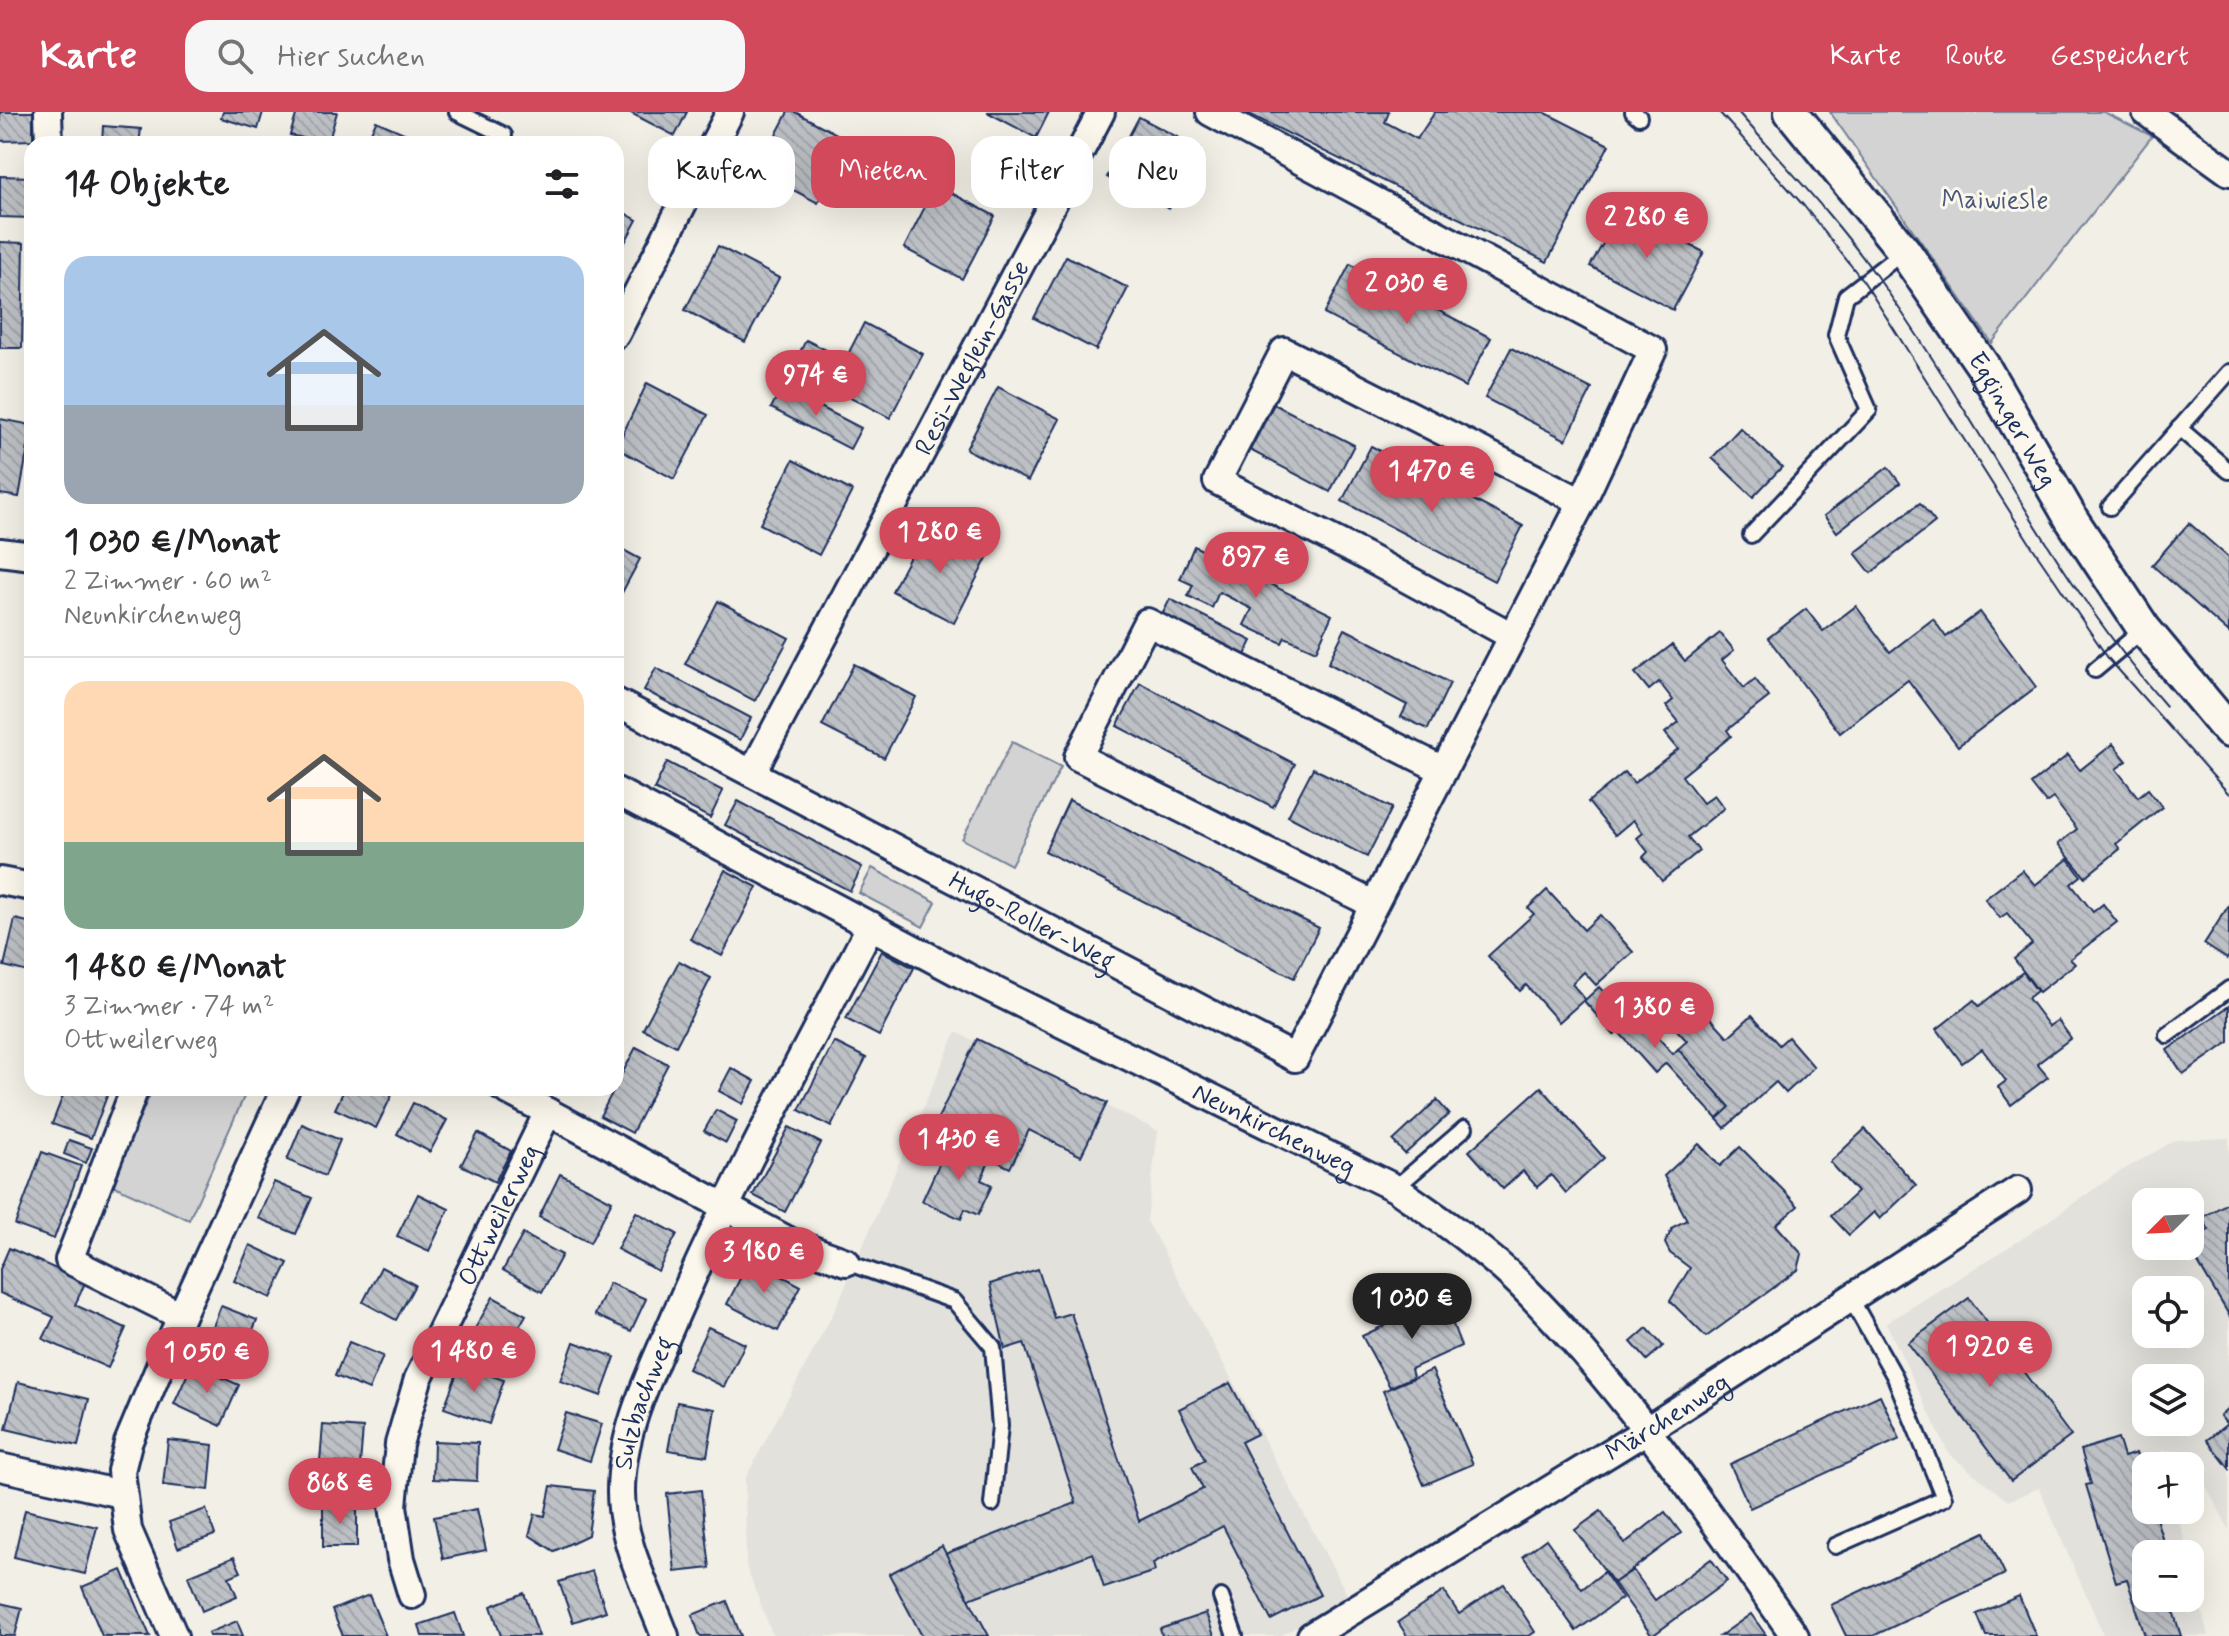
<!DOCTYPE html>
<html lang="de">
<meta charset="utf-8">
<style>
:root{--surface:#fff;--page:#f6f6f6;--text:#202124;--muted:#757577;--line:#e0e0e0;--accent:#d1495b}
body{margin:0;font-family:Mynerve,sans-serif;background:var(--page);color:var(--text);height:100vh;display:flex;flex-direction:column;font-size:30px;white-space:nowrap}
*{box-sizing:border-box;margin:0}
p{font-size:26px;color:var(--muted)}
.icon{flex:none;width:44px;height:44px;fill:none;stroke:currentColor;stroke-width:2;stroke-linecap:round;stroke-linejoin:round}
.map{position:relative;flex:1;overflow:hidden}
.sheet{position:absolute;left:24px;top:24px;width:600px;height:960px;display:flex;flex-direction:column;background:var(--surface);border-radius:24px;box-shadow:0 8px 32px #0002}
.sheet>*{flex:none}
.top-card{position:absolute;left:648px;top:24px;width:760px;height:72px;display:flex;gap:16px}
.needle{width:52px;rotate:246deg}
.tools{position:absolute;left:2132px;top:1076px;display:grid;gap:16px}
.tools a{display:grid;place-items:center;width:72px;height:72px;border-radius:16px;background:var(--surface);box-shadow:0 8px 32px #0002;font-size:40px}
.price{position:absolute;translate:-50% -68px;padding:0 18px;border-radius:28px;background:var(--accent);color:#fff;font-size:26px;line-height:52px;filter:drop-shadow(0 2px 4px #0008)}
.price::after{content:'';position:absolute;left:50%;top:48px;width:24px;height:18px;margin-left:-12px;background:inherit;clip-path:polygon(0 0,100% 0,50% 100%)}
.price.active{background:#222;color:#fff}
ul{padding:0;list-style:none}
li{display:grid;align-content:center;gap:16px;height:424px;padding:0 40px}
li+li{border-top:2px solid var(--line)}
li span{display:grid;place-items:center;height:248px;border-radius:24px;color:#555}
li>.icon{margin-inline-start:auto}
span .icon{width:144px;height:144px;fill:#fffc;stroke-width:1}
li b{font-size:34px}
h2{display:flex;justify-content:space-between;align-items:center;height:96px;padding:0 40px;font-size:34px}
.pill{padding:0 28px;border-radius:24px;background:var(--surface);box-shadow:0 8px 32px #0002;font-size:28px;line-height:72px}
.pill.active{background:var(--accent);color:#fff}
header{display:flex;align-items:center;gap:48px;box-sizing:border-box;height:112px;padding:0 40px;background:var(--accent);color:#fff}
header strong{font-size:38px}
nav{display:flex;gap:44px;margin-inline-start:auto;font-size:28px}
.search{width:560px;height:72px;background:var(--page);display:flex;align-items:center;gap:20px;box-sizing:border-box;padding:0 28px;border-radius:24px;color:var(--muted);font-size:30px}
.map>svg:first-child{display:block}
.built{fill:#e2e1dc;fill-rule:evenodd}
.green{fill:#d2d3d2;stroke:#768198;stroke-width:2}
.building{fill:url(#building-back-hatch);stroke:#1b2f5e;stroke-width:2}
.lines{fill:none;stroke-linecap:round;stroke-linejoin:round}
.service-casing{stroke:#1b2f5e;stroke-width:20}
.minor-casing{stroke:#1b2f5e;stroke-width:32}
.tertiary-casing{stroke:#1b2f5e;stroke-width:38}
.service{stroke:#fbf7ec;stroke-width:14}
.minor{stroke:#fbf7ec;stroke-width:26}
.tertiary{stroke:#fbf7ec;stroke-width:32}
.tram{stroke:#1b2f5e;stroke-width:2}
.labels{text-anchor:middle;stroke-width:6;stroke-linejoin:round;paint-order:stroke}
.park-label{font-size:26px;fill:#49587b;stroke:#fbf7ec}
.street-label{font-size:26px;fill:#1b2f5e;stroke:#fbf7ec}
</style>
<header>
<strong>Karte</strong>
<div class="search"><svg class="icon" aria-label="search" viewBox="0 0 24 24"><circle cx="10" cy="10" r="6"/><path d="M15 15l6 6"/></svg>Hier suchen</div>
<nav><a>Karte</a><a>Route</a><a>Gespeichert</a></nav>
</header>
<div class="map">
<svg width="2229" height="1524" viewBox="0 0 2229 1524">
<defs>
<pattern id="building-back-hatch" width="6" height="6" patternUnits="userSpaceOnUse" patternTransform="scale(2)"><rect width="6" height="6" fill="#bdc0c4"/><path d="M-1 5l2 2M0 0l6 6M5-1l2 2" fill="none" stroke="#a2a5ab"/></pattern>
</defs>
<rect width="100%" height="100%" fill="#f2efe6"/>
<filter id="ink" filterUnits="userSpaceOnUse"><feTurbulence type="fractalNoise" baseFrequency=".0125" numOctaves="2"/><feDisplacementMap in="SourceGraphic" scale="16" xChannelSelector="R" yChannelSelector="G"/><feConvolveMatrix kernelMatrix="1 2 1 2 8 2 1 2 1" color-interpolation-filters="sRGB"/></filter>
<g filter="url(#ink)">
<!-- built -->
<g class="built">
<path d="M956 920 1158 1019 1147 1109 1349 1486 1280 1524H773L746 1454 745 1367 835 1198Z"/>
<path d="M2229 1026V1417L2188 1340 2162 1338 2165 1354H2146V1398H2176L2188 1442H2146V1486H2190V1452L2208 1524H2104L2039 1376 2008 1389 1949 1342 1886 1211 2025 1125 2116 1062 2176 1028ZM2146 1090H2190V1134H2146ZM2146 1178H2190V1222H2146ZM2146 1266H2190V1310H2146Z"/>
</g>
<!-- green -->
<g class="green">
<path d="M1830 0H2104L2152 24 1992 231Z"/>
<path d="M1012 630 1061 655 1011 753 962 727Z"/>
<path d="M872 756 936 790 923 815 859 781Z"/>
<path d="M153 976H248L189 1108 110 1072Z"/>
</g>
<!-- building -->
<g class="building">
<path d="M0 0H33V28L0 29Z"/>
<path d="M223 0H263L258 17 221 6Z"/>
<path d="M297 0H337L328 32 290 23Z"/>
<path d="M629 0H687L675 24Z"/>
<path d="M788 0H795L850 29 818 91 757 59Z"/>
<path d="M987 0H1049L1036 26Z"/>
<path d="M1245 0H1389L1385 10 1417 27 1435 0H1544L1609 33 1547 150Z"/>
<path d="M1139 5 1200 37 1169 97 1107 65Z"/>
<path d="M376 9 411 24 408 32H366Z"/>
<path d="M103 14 141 17 139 32H102Z"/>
<path d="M0 64 32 65 30 106 0 105Z"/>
<path d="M936 73 995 104 962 167 904 136Z"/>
<path d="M616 96 637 108 616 147Z"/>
<path d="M1622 99 1704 140 1673 198 1590 154Z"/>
<path d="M0 130 24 131 22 236H0Z"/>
<path d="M718 134 779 166 745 230 685 198Z"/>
<path d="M1066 144 1128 176 1096 238 1034 206Z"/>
<path d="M1350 152 1491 226 1465 275 1324 202Z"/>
<path d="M864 211 923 242 890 306 831 275Z"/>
<path d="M806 228 828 239 817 261 795 250Z"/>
<path d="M1511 236 1592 277 1566 328 1485 286Z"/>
<path d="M647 271 708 303 674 367 616 336Z"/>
<path d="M782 275 861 316 850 337 771 296Z"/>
<path d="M998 275 1060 307 1028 369 966 337Z"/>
<path d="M1274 292 1354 333 1330 380 1250 338Z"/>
<path d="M0 307 32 313 19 385 0 382Z"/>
<path d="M1740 316 1782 355 1753 385 1712 346Z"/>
<path d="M1371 334 1523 414 1494 469 1342 389Z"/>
<path d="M793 348 852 379 819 443 760 412Z"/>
<path d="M1888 355 1900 371 1837 420 1824 404Z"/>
<path d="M1920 391 1935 410 1871 461 1855 441Z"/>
<path d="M2189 411 2229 446V521L2152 453Z"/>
<path d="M926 414 987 446 954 511 892 479Z"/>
<path d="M616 434 640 447 616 492Z"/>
<path d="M1194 434 1332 503 1316 539 1285 525 1282 531 1244 513 1252 497 1219 480 1212 496 1188 484 1193 473 1180 467Z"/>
<path d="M1170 487 1252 529 1241 551 1158 511Z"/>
<path d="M718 489 789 526 755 589 685 552Z"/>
<path d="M1856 494 1890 540 1933 507 1946 525 1980 500 2036 575 1958 634 1908 568 1840 621 1768 526 1806 497 1823 519Z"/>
<path d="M1345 517 1450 571 1428 617 1401 605 1407 593 1328 551Z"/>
<path d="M1720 521 1734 538 1722 548 1744 576 1755 567 1769 585 1727 618 1731 624 1682 664 1703 691 1714 683 1724 696 1688 725 1699 739 1662 769 1643 745 1648 740 1637 726 1643 721 1633 708 1615 723 1588 690 1625 660 1634 671 1678 637 1665 621 1679 610 1666 594 1673 588 1659 570 1649 578 1635 561 1672 533 1685 549Z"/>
<path d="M854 552 916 585 884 646 822 614Z"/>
<path d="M656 556 751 606 740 628 644 578Z"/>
<path d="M1140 571 1295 652 1273 695 1117 614Z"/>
<path d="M2113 632 2127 649 2116 657 2138 685 2148 677 2162 695 2116 732 2120 737 2085 765 2058 732 2077 717 2053 686 2046 691 2031 672 2068 643 2080 658Z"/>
<path d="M667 650 723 679 710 706 654 677Z"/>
<path d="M1313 656 1392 696 1367 745 1288 704Z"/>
<path d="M1069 688 1319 816 1294 866 1045 739Z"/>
<path d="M738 689 862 755 850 779 725 713Z"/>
<path d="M2068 747 2081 764 2071 772 2093 800 2103 792 2117 810 2070 847 2075 852 2039 880 2014 847 2032 832 2007 801 2000 806 1985 787 2022 758 2035 773Z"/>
<path d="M725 758 757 775 722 844 690 827Z"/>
<path d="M1547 778 1584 818 1600 803 1633 840 1596 873 1584 860 1572 872 1585 887 1559 910 1526 873 1520 879 1488 844 1534 802 1528 796Z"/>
<path d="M2229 793V844L2227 847 2204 832Z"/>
<path d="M15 807 32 811V861L4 854Z"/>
<path d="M882 839 914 856 879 924 846 907Z"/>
<path d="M679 849 711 866 676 934 643 917Z"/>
<path d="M2023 860 2037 879 2028 886 2049 914 2058 908 2071 926 2037 952 2048 965 2011 993 1998 975 2006 969 1982 937 1962 951 1937 917 1974 888 1979 894Z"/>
<path d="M1599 875 1630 909 1637 902 1673 942 1678 937 1730 995 1717 1007 1666 951 1655 961 1618 919 1614 923 1584 889Z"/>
<path d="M1690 883 1728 925 1752 903 1779 933 1788 925 1814 955 1786 981 1776 970 1725 1016 1717 1007 1730 995 1678 937 1687 929 1665 905Z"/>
<path d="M2229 894V930L2183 962 2167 938Z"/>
<path d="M977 927 1107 991 1081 1044 1029 1018 1010 1056 932 1018Z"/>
<path d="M834 930 866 946 831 1015 799 998Z"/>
<path d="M636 935 668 952 632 1021 600 1004Z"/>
<path d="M731 956 755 969 743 992 719 979Z"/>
<path d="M1541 975 1604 1046 1566 1081 1551 1063 1537 1075 1523 1059 1503 1077 1469 1039Z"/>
<path d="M66 976H110L91 1026 52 1012Z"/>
<path d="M345 976H377L392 983 376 1016 335 997Z"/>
<path d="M1437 988 1449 1002 1405 1042 1393 1029Z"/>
<path d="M413 991 447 1008 430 1040 397 1022Z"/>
<path d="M716 998 737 1009 726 1031 704 1019Z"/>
<path d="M302 1012 340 1028 325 1064 287 1048Z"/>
<path d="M789 1015 821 1031 785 1100 753 1083Z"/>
<path d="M1865 1017 1916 1073 1880 1107 1874 1100 1849 1123 1831 1104 1857 1080 1830 1050Z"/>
<path d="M478 1021 511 1039 495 1070 461 1053Z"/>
<path d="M69 1028 92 1036 86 1051 64 1042Z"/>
<path d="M950 1028 990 1047 981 1068 992 1073 978 1103 965 1097 961 1107 922 1089Z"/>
<path d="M1699 1032 1720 1054 1740 1035 1783 1078 1798 1094 1776 1113 1802 1142 1798 1158 1706 1225 1670 1189 1690 1156 1670 1141 1665 1131 1673 1115 1687 1108 1664 1064Z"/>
<path d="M42 1040 81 1054 54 1127 15 1113Z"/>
<path d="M560 1062 612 1089 590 1131 539 1105Z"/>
<path d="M274 1070 312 1086 296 1122 258 1106Z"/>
<path d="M418 1082 449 1097 429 1139 397 1124Z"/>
<path d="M2229 1090V1203L2188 1134 2190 1129 2209 1118 2202 1106Z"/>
<path d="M636 1100 677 1122 658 1159 617 1137Z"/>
<path d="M523 1122 562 1143 542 1180 503 1158Z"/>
<path d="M250 1133 288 1151 271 1186 234 1169Z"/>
<path d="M9 1136 56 1157 58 1151 88 1164 75 1193 126 1216 108 1256 43 1227 54 1205 0 1181V1157Z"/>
<path d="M750 1147 801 1174 778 1219 727 1192Z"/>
<path d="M381 1155 415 1173 396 1208 363 1190Z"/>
<path d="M1038 1157 1054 1206 1071 1201 1139 1409 1203 1377 1192 1355 1205 1348 1179 1297 1230 1271 1257 1322 1241 1330 1320 1483 1271 1508 1223 1414 1153 1451 1155 1459 1104 1476 1093 1441 969 1487 945 1442 1076 1391 1024 1231 1005 1237 990 1172Z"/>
<path d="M609 1171 646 1187 631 1219 595 1203Z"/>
<path d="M493 1185 526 1203 506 1238 473 1220Z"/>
<path d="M1443 1186 1461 1234 1411 1257 1413 1265 1390 1275 1362 1224Z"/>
<path d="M1969 1186 2071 1324 2011 1369 1908 1231Z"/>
<path d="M221 1194 257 1208 242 1245 207 1230Z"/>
<path d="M708 1215 745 1232 724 1275 688 1257Z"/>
<path d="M1647 1216 1663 1234 1647 1248 1631 1230Z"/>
<path d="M349 1230 383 1244 369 1278 335 1264Z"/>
<path d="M574 1230 615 1245 601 1284 560 1269Z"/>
<path d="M192 1252 239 1273 221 1314 174 1292Z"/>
<path d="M460 1253 504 1268 489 1312 444 1296Z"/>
<path d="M1432 1258 1473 1352 1424 1373 1383 1279Z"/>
<path d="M18 1270 89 1287 78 1334 6 1317Z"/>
<path d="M1880 1283 1900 1327 1750 1396 1730 1352Z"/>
<path d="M677 1290 715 1297 707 1344 668 1338Z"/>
<path d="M2229 1296V1356L2207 1328 2227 1312 2220 1304Z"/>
<path d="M566 1301 602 1312 590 1349 554 1337Z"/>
<path d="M323 1313 363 1316 360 1353 320 1349Z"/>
<path d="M2118 1326 2124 1345 2136 1341 2146 1373V1398H2172L2173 1401 2156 1406 2167 1442H2146V1486H2169L2181 1524H2145L2127 1467 2116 1470 2086 1373 2091 1372 2081 1338Z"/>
<path d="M168 1328 213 1333 209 1378 163 1373Z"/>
<path d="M434 1329 478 1331 477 1369 433 1367Z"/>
<path d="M551 1374 594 1379 588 1423 554 1439 529 1423 535 1402 545 1404Z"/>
<path d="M701 1378 710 1456 675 1460 667 1382Z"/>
<rect x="323" y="1394" width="34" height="41"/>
<path d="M206 1397 215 1423 178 1436 169 1410Z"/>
<path d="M477 1397 486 1438 443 1447 434 1405Z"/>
<path d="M25 1398 97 1415 85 1462 14 1445Z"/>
<path d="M1601 1399 1625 1431 1665 1400 1681 1421 1614 1471 1575 1418Z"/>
<path d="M1985 1420 2005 1462 1873 1524H1846L1831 1493Z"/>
<path d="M1546 1427 1582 1477 1604 1460 1622 1486 1576 1519 1523 1444Z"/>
<path d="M942 1434 969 1487 989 1524H922L889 1462Z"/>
<path d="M234 1445 241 1460 229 1465 237 1484 202 1499 188 1464Z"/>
<path d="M1711 1447 1727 1469 1652 1524 1614 1471 1633 1458 1655 1488Z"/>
<path d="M122 1458 150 1524H102L82 1475Z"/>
<path d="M592 1459 606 1499 573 1510 559 1470Z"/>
<path d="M1504 1472 1535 1520 1529 1524H1407L1398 1510 1444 1479 1459 1502Z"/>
<path d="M524 1481 539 1524H501L491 1494Z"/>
<path d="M369 1483 386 1524H343L332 1498Z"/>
<path d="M2019 1484 2036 1524H1986L1977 1502Z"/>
<path d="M727 1489 741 1524H700L692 1503Z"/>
<path d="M0 1491 22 1496 15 1524H0Z"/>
<path d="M455 1501 463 1524H422L419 1513Z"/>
<path d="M1206 1501 1214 1524H1162L1160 1517Z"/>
<path d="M1751 1502 1766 1523 1720 1524Z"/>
<path d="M237 1509 243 1524H209L208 1521Z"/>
</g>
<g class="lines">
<!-- service casing -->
<g class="service-casing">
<g id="service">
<path d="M457 0 504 23"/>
<path d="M1633 0 1639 5"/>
<path d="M2179 316 2229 359"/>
<path d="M2110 395 2229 260"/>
<path d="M1751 423 1869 298 1836 223 1846 184 1904 139"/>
<path d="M2095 558 2144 517"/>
<path d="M2167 923 2229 877"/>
<path d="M1395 1076 1465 1016"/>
<path d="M846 1150 954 1189 993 1235 1000 1314 992 1392"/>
<path d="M1835 1434 1944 1386 1895 1265 1851 1187"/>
<path d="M1221 1485 1235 1524"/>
</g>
</g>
<!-- minor casing -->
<g class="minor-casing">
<g id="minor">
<path d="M48 0 49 32"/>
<path d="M2146 0 2229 60"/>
<path d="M616 222 730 0"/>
<path d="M0 440 32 444"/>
<path d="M1512 524 1363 443 1217 369 1284 239 1582 390"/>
<path id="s1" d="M616 590 1295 946 1582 390 1653 238 1210 0"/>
<path id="s2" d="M752 661 1101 0"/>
<path id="s3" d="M616 679 965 864 1395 1076C1438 1106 1483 1136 1521 1173 1626 1278 1709 1403 1795 1524"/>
<path d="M0 769 32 775"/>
<path d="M1373 792 1078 645 1147 510 1443 658"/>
<path d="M135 976 69 1148 181 1204"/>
<path d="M503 976 791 1130 846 1150"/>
<path d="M0 1355 121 1382"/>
<path id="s4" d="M412 1483 401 1447 393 1394 399 1332 418 1267 548 1000"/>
<path d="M174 1524 128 1418 121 1359 128 1331 181 1204 286 976"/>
<path id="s5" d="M665 1524C648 1478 621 1430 621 1380 621 1317 652 1259 676 1202 734 1069 804 942 871 813"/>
<path id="s6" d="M1311 1524 1647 1318 2018 1078"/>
</g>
</g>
<!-- tertiary casing -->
<g class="tertiary-casing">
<g id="tertiary">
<path id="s7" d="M1791 0 1904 139 1983 254 2072 408 2144 517 2229 619"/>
</g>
</g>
<!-- service -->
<use href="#service" class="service"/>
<!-- minor -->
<use href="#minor" class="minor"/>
<!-- tertiary -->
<use href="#tertiary" class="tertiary"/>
<!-- tram -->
<g class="tram">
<path d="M1719 0 1804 94 1864 170 2033 436 2108 546 2229 682"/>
<path d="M1738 0C1784 53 1834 104 1875 162 1977 303 2051 462 2166 594"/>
</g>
</g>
</g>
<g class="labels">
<!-- park labels -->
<g class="park-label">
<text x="1995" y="96">Maiwiesle</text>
</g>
<!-- street labels -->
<g class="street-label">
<text dy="9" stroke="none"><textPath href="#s2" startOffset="470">Resi-Weglein-Gasse</textPath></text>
<text dy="9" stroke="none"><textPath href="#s7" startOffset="380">Egginger Weg</textPath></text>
<text dy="9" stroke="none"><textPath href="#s1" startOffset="470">Hugo-Roller-Weg</textPath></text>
<text dy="9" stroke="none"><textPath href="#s3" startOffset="740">Neunkirchenweg</textPath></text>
<text dy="9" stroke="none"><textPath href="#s4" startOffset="404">Ottweilerweg</textPath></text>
<text dy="9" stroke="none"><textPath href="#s5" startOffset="244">Sulzbachweg</textPath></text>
<text dy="9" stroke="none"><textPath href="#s6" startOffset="418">Märchenweg</textPath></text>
</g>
</g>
</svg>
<div class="tools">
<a><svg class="needle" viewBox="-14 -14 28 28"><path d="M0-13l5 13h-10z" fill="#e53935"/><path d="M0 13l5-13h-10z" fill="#757577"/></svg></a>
<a><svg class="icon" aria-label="locate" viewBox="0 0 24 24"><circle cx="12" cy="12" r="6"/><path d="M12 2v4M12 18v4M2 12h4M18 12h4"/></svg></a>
<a><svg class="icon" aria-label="layers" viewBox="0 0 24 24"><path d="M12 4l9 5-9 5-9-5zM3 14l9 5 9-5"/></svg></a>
<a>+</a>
<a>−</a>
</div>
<b class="price" style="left:1647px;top:148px">2 280 €</b>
<b class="price" style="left:1407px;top:214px">2 030 €</b>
<b class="price" style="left:816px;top:306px">974 €</b>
<b class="price" style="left:1432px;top:402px">1 470 €</b>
<b class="price" style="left:940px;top:463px">1 280 €</b>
<b class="price" style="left:1256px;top:488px">897 €</b>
<b class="price" style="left:1655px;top:938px">1 380 €</b>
<b class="price" style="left:959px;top:1070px">1 430 €</b>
<b class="price" style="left:764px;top:1183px">3 180 €</b>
<b class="price active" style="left:1412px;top:1229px">1 030 €</b>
<b class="price" style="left:1990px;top:1277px">1 920 €</b>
<b class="price" style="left:474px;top:1282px">1 480 €</b>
<b class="price" style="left:207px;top:1283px">1 050 €</b>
<b class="price" style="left:340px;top:1414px">868 €</b>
<div class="top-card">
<a class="pill">Kaufen</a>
<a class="pill active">Mieten</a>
<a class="pill">Filter</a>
<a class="pill">Neu</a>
</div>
<section class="sheet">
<h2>14 Objekte<svg class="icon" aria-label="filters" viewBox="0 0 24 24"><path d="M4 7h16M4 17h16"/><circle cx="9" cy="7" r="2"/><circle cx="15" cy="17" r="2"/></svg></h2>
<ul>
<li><span style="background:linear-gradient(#a9c7e8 60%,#9aa5b1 0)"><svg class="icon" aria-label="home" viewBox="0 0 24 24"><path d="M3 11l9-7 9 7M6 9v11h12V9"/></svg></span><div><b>1 030 €/Monat</b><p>2 Zimmer · 60 m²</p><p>Neunkirchenweg</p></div></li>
<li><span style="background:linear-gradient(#ffd9b3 65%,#7fa58c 0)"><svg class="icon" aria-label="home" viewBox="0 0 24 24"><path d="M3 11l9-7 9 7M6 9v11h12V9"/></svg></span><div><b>1 480 €/Monat</b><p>3 Zimmer · 74 m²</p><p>Ottweilerweg</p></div></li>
</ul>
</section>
</div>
